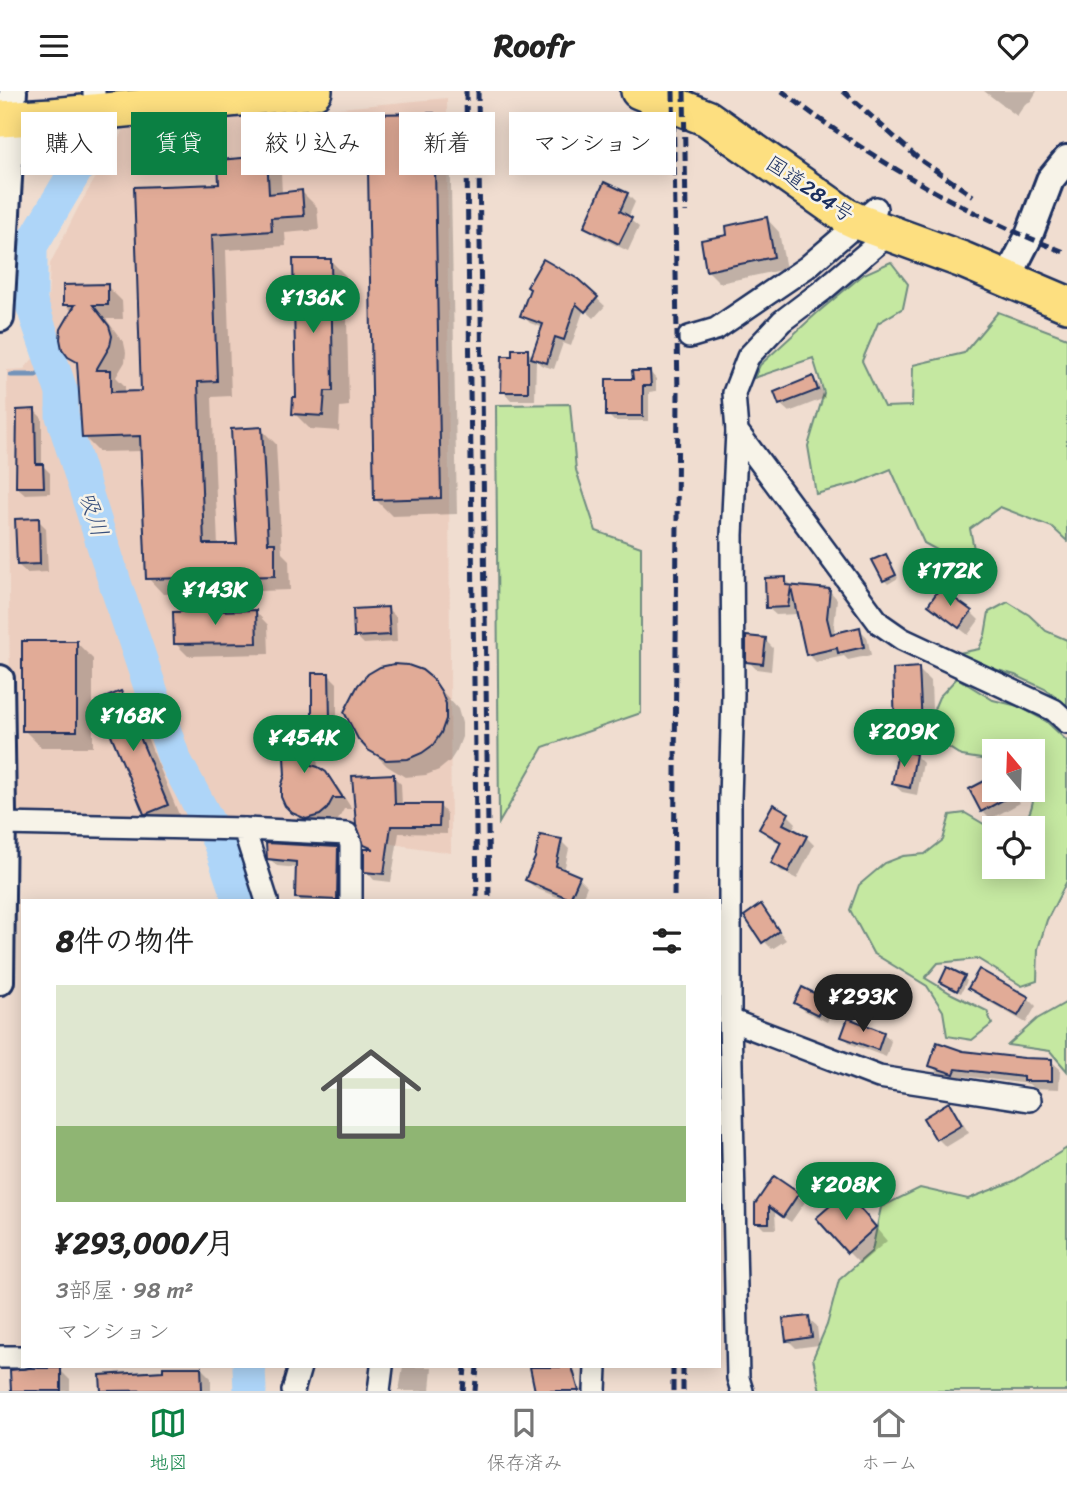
<!DOCTYPE html>
<html lang="ja">
<meta charset="utf-8">
<style>
:root{--surface:#fff;--page:#f6f6f6;--text:#222;--muted:#767676;--line:#e0e0e0;--accent:#0b8043}
body{margin:0;font-family:Sriracha,"Klee One",sans-serif;background:var(--page);color:var(--text);height:100vh;display:flex;flex-direction:column;font-size:26px;white-space:nowrap}
*{box-sizing:border-box;margin:0}
p{font-size:23px;color:var(--muted)}
.icon{flex:none;width:38px;height:38px;fill:none;stroke:currentColor;stroke-width:2;stroke-linecap:round;stroke-linejoin:round}
.map{position:relative;flex:1;overflow:hidden}
.drawer{position:absolute;left:21px;top:808px;width:700px;height:469px;display:flex;flex-direction:column;background:var(--surface);border-radius:0px;box-shadow:0 4px 18px #0003}
.drawer>*{flex:none}
.banner{position:absolute;left:21px;top:21px;width:700px;height:63px;display:flex;gap:14px}
.needle{width:46px;rotate:341deg}
.tools{position:absolute;left:982px;top:648px;display:grid;gap:14px}
.tools a{display:grid;place-items:center;width:63px;height:63px;border-radius:0px;background:var(--surface);box-shadow:0 4px 18px #0003;font-size:35px}
.price{position:absolute;translate:-50% -60px;padding:0 16px;border-radius:24px;background:var(--accent);color:#fff;font-size:23px;line-height:46px;filter:drop-shadow(0 2px 4px #0008)}
.price::after{content:'';position:absolute;left:50%;top:42px;width:21px;height:16px;margin-left:-10px;background:inherit;clip-path:polygon(0 0,100% 0,50% 100%)}
.price.active{background:#222;color:#fff}
ul{padding:0;list-style:none}
li{display:grid;align-content:center;gap:14px;height:371px;padding:0 35px}
li span{display:grid;place-items:center;height:217px;border-radius:0px;color:#555}
li>.icon{margin-inline-start:auto}
span .icon{width:126px;height:126px;fill:#fffc;stroke-width:1}
li b{font-size:30px}
h2{display:flex;justify-content:space-between;align-items:center;height:84px;padding:0 35px;font-size:30px}
.chip{padding:0 24px;border-radius:0px;background:var(--surface);box-shadow:0 4px 18px #0003;font-size:24px;line-height:63px}
.chip.active{background:var(--accent);color:#fff}
header{display:flex;justify-content:space-between;align-items:center;height:91px;padding:0 35px;background:var(--surface);font-size:32px;font-weight:700}
.tabs{display:flex;justify-content:space-around;align-items:center;height:98px;border-top:2px solid var(--line);background:var(--surface);font-size:19px;color:var(--muted)}
.tabs a{display:grid;justify-items:center;gap:4px}
.tabs .active{color:var(--accent)}
.map>svg:first-child{display:block}
.built{fill:#eccebf}
.green{fill:#c5e8a1;stroke:#708c80;stroke-width:2}
.shadow{fill:#0003}
.lines{fill:none;stroke-linecap:round;stroke-linejoin:round}
.stream{stroke:#7393ba;stroke-width:5}
.river{stroke:#aed5f8;stroke-width:33}
.building{fill:#e1ab97;stroke:#1b2f5e;stroke-width:2}
.minor-casing{stroke:#1b2f5e;stroke-width:26}
.tertiary-casing{stroke:#1b2f5e;stroke-width:32}
.trunk-casing{stroke:#1b2f5e;stroke-width:40}
.minor{stroke:#f7f3e8;stroke-width:21}
.tertiary{stroke:#f7f3e8;stroke-width:26}
.trunk{stroke:#fddf80;stroke-width:35}
.rail{stroke:#1b2f5e;stroke-width:5;stroke-dasharray:10 5;stroke-linecap:butt}
.labels{text-anchor:middle;stroke-width:5;stroke-linejoin:round;paint-order:stroke}
.street-label{font-size:21px;fill:#1b2f5e;stroke:#f7f3e8}
.water-label{font-size:23px;font-style:italic;fill:#38507d;stroke:#f7f3e8}
</style>
<header><svg class="icon" aria-label="menu" viewBox="0 0 24 24"><path d="M4 6h16M4 12h16M4 18h16"/></svg>Roofr<svg class="icon" aria-label="heart" viewBox="0 0 24 24"><path d="M12 20l-8-8c-3-5 5-10 8-4 3-6 11-1 8 4z"/></svg></header>
<div class="map">
<svg width="1067" height="1300" viewBox="0 0 1067 1300">
<rect width="100%" height="100%" fill="#f0ddd0"/>
<filter id="ink" filterUnits="userSpaceOnUse"><feTurbulence type="fractalNoise" baseFrequency=".0143" numOctaves="2"/><feDisplacementMap in="SourceGraphic" scale="14" xChannelSelector="R" yChannelSelector="G"/><feConvolveMatrix kernelMatrix="1 2 1 2 8 2 1 2 1" color-interpolation-filters="sRGB"/></filter>
<g filter="url(#ink)">
<!-- built -->
<path class="built" d="M447 7 451 762 251 731 11 723 7 279 24 278 36 264 47 226 50 173 79 115 125 37Z"/>
<!-- green -->
<g class="green">
<path d="M891 171 908 193 903 217 878 232 862 270 884 316 912 315 913 274 964 262 998 221 1067 247V450L1052 436 1000 416 970 438 979 482 924 452 891 378 858 392 816 403 808 355 824 302 813 267 754 287 760 274 817 222 864 183Z"/>
<path d="M570 313 576 379 596 440 641 456V622L543 656 499 732 496 314Z"/>
<path d="M1008 511 1029 524 1046 540 1067 549V615L1045 598 1015 584 987 576 959 562 979 558 985 544 989 521Z"/>
<path d="M957 587 993 609 1018 615 1046 630 1067 650V790L1047 829 1038 858 1037 890 1022 895 978 868 938 872 925 887 952 903 987 920 992 933 972 949 947 945 943 920 927 895 873 862 850 819 859 794 885 772 903 765 925 763 943 749 950 724 965 722 994 739V775H1032V737H1015C1042 724 1032 684 1032 660H994V670L962 665 940 651 931 625 939 606Z"/>
<path d="M1067 911V980L1050 960 1008 954 1037 928Z"/>
<path d="M1067 1057V1300H820L813 1267 827 1234 839 1189 872 1160 881 1116 920 1097 968 1108 1014 1090Z"/>
</g>
<!-- shadow -->
<g class="shadow">
<path d="M984 0H1037L1031 10 1025 13 1017 25Z"/>
<path d="M433 23 450 40 457 423 392 425 375 408Z"/>
<path d="M266 67 281 82 282 103 302 101 317 116 319 139 285 142 286 155 226 159 231 305 212 306 218 455 239 454 261 338 276 353 282 462 289 469 290 499 163 503 148 487 143 360 99 361 84 346 79 274 70 265 73 221 65 213 107 195 122 210 123 228H106L124 252 126 261 125 271 116 286 125 295V302L143 301 221 95Z"/>
<path d="M627 103 635 111 628 127 639 136 628 160 595 144 587 136Z"/>
<path d="M767 128 779 141 786 178 720 192 707 179 729 145Z"/>
<path d="M330 169 346 185 349 315 340 316 339 340 310 338 294 322Z"/>
<path d="M577 189 605 215 594 227 584 218 571 255 563 252 554 278 541 274 536 269 535 309H511L503 300 514 266 527 260 533 266 544 237 530 232 522 224Z"/>
<path d="M650 281 656 288V300L649 301V330H614L608 324 634 290Z"/>
<path d="M812 287 820 295 825 307 789 321 780 313Z"/>
<path d="M35 320 42 327V374L50 382V402L25 403 17 396Z"/>
<path d="M38 429 46 437 48 481 27 482 18 474Z"/>
<path d="M885 465 898 487 888 493 884 489Z"/>
<path d="M785 488 793 496 829 499 837 508 834 536 836 543 859 538 867 546 871 564 848 569 844 565 816 571 808 563 799 523 776 524 767 516Z"/>
<path d="M930 514 971 521 979 529 968 544Z"/>
<path d="M388 518 396 526 397 551 364 553 356 545Z"/>
<path d="M256 521 268 534 269 563 188 565 176 553Z"/>
<path d="M765 549 773 557 771 580 756 578 748 570Z"/>
<path d="M76 551 93 568V656H41L24 639Z"/>
<path d="M918 578 931 591 933 647 910 648 897 635Z"/>
<path d="M329 584 337 592V635L322 636 314 628Z"/>
<path d="M432 589 458 618 462 632V646L457 659 450 670 439 679 426 684 405 686 387 675 359 647Z"/>
<path d="M121 602 134 615 180 726 158 735 145 722Z"/>
<path d="M305 629 316 640 318 678 337 695 352 718H344L338 729 331 734 305 733 286 714Z"/>
<path d="M915 664 923 672 917 704 902 701 893 693Z"/>
<path d="M393 685 401 693 402 714H439L447 723V743L399 742 391 791 374 789 366 780 372 760 366 753Z"/>
<path d="M994 687V698H1013L1020 712 990 728 982 720Z"/>
<path d="M773 716 788 724 796 732 792 739 806 746 814 754 797 788 781 780 773 772 782 754 769 746 761 738Z"/>
<path d="M561 750 569 758 564 780 579 787 587 795 581 810H567L535 797 527 789Z"/>
<path d="M333 757 341 765V810H301L297 807 298 777 277 775 269 767Z"/>
<path d="M760 815 786 849 772 858 764 850Z"/>
<path d="M964 887 967 890 961 902 945 894Z"/>
<path d="M971 897 1028 907 1036 915 1026 932 979 905Z"/>
<path d="M803 899 825 910 833 918 827 931 805 920 796 912Z"/>
<path d="M883 942 891 950 886 966 851 953 843 945Z"/>
<path d="M963 961 1024 969 1051 970 1060 978 1059 998 1033 997 1029 993 964 985 962 990 939 983 931 974Z"/>
<path d="M948 1014 956 1022 969 1042 946 1056 938 1048 925 1028Z"/>
<path d="M775 1087 805 1111 791 1131 775 1121 776 1138H764L757 1131Z"/>
<path d="M858 1116 887 1150 860 1173 848 1161Z"/>
<path d="M808 1227 817 1235 819 1254 796 1257 788 1249Z"/>
<path d="M403 1276H432L430 1300H399Z"/>
<path d="M532 1276H574L578 1295 583 1300H539Z"/>
<path d="M201 1277 211 1287V1300H103L102 1285Z"/>
<path d="M60 1279 70 1289V1300H12Z"/>
</g>
<g class="lines">
<!-- stream -->
<path class="stream" d="M11 284H36L52 273"/>
<!-- river -->
<g class="river">
<path d="M101 37 31 155V211L62 302V325L115 492 174 667 219 751 239 810"/>
<path d="M249 1276 250 1300"/>
</g>
</g>
<!-- building -->
<g class="building">
<path d="M434 22 441 407 374 409 367 23Z"/>
<path d="M267 65 269 103 302 99 304 125 271 127 272 140 212 144 217 290 198 291 204 453H237L231 338 262 336 268 452H275V485L146 488 140 345 82 347 77 271 68 266 62 258 60 248 61 238 75 214H63V194L108 193V214H93L109 235 112 245 110 255 96 279H111V301L141 300 134 96 219 93 218 69Z"/>
<path d="M604 91 628 102 620 120 632 127 619 153 584 136Z"/>
<path d="M767 126 774 166 706 180 701 149 727 144 726 135Z"/>
<path d="M293 168H331L333 300H325L323 325 292 323 293 306H296Z"/>
<path d="M543 168 578 188 598 206 585 221 576 213 564 249 555 246 547 272 531 267 543 233 520 225 530 198 527 196Z"/>
<path d="M512 258H528V301H501L502 265H512Z"/>
<path d="M632 280H650L651 295H643V325H606V288H633Z"/>
<path d="M813 285 818 299 779 314 774 301Z"/>
<path d="M35 318 36 373H43L44 396H16L17 319Z"/>
<path d="M39 427 40 473 17 474 15 428Z"/>
<path d="M886 463 896 484 883 490 872 469Z"/>
<path d="M786 486V494L830 498 827 527 831 543 860 536 864 556 838 562 837 557 806 564 791 496 788 516 766 517 765 487Z"/>
<path d="M940 497 972 520 959 537 928 514Z"/>
<path d="M388 516 390 544 354 546 353 518Z"/>
<path d="M256 519 257 552 174 553 173 521Z"/>
<path d="M746 545 766 547 763 573 746 571Z"/>
<rect x="22" y="550" width="55" height="90"/>
<path d="M394 573 408 574 422 579 433 588 441 600 446 613V628L441 642 433 654 422 662 408 668 386 669 368 659 358 648 344 621 358 594 368 583 380 576Z"/>
<path d="M919 576 922 635 895 636 893 578Z"/>
<path d="M312 582H329L330 628H312Z"/>
<path d="M121 600 168 714 146 723H144L97 610Z"/>
<path d="M306 627 308 673 318 676 326 681 343 707H333L327 718 320 724 306 728 292 722 285 715 281 706V696L285 684 282 628Z"/>
<path d="M898 660 916 663 910 697 892 693Z"/>
<path d="M394 683 395 713H440L439 735H391L384 783 364 781V758H373L364 754 356 733 352 685Z"/>
<path d="M994 685V698H1023L981 721 969 698Z"/>
<path d="M773 713 789 722 783 733 807 745 788 781 771 772 781 751 759 738Z"/>
<path d="M540 744 562 748 556 775 580 785 570 808 525 789 535 767Z"/>
<path d="M266 752 338 756 337 809 295 807 296 771 267 768Z"/>
<path d="M761 813 779 840 762 852 744 825Z"/>
<path d="M947 876 965 885 957 900 940 891Z"/>
<path d="M979 878 1029 906 1018 925 968 897Z"/>
<path d="M802 896 826 908 818 924 794 912Z"/>
<path d="M848 927 884 941 878 959 841 946Z"/>
<path d="M937 951 963 960 1024 967 1052 968V990H1023V986L956 978 954 983 929 975Z"/>
<path d="M949 1011 962 1034 936 1049 923 1027Z"/>
<path d="M774 1085 799 1102 783 1126 769 1116V1132H755V1113Z"/>
<path d="M846 1101 876 1136 847 1162 816 1127Z"/>
<path d="M809 1225 812 1246 786 1250 783 1228Z"/>
<path d="M163 1276H201L202 1299 101 1300 100 1284 163 1280Z"/>
<path d="M530 1276H572L579 1300H535Z"/>
<path d="M30 1277H61V1300H11L10 1279Z"/>
</g>
<g class="lines">
<!-- minor casing -->
<g class="minor-casing">
<g id="minor">
<path d="M94 3V0"/>
<path d="M896 137 823 199 782 230 748 266 734 302 737 340 879 532 902 548 1054 619 1067 631"/>
<path d="M689 246 716 238 807 176 876 117"/>
<path d="M737 340 732 444 733 603 730 709V929L738 1287 742 1300"/>
<path d="M2 733 244 738 267 810"/>
<path d="M244 738 347 743 351 753V810"/>
<path d="M730 929 879 986 1030 1009"/>
<path d="M0 1266H23"/>
<path d="M293 1300 300 1276"/>
<path d="M379 1300 382 1276"/>
<path d="M595 1300 596 1276"/>
</g>
</g>
<!-- tertiary casing -->
<g class="tertiary-casing">
<g id="tertiary">
<path d="M1007 188 1028 147 1050 89 1067 68"/>
<path d="M0 227 13 0"/>
<path d="M0 588 2 721 0 890"/>
</g>
</g>
<!-- trunk casing -->
<g class="trunk-casing">
<g id="trunk">
<path d="M639 0 707 27 846 125 859 131 963 169 1067 213"/>
<path d="M0 28 52 25 314 0"/>
</g>
</g>
<!-- minor -->
<use href="#minor" class="minor"/>
<!-- tertiary -->
<use href="#tertiary" class="tertiary"/>
<!-- trunk -->
<use href="#trunk" class="trunk"/>
<!-- rail -->
<g class="rail">
<path d="M466 0 477 810"/>
<path d="M478 0 489 810"/>
<path d="M673 0 678 303 674 810"/>
<path d="M684 0 686 121"/>
<path d="M782 0C869 67 964 123 1067 162"/>
<path d="M843 0 919 68 973 105"/>
<path d="M463 1300 465 1276"/>
<path d="M475 1300 477 1276"/>
<path d="M673 1300V1276"/>
<path d="M683 1300V1276"/>
</g>
</g>
</g>
<g class="labels">
<!-- street labels -->
<g class="street-label">
<text transform="translate(810 98) rotate(34)" y="7">国道284号</text>
</g>
<!-- water labels -->
<g class="water-label">
<text transform="translate(94 423) rotate(72)" y="8">吸川</text>
</g>
</g>
</svg>
<div class="tools">
<a><svg class="needle" viewBox="-14 -14 28 28"><path d="M0-13l5 13h-10z" fill="#e53935"/><path d="M0 13l5-13h-10z" fill="#767676"/></svg></a>
<a><svg class="icon" aria-label="locate" viewBox="0 0 24 24"><circle cx="12" cy="12" r="6"/><path d="M12 2v4M12 18v4M2 12h4M18 12h4"/></svg></a>
</div>
<b class="price" style="left:313px;top:244px">¥136K</b>
<b class="price" style="left:950px;top:517px">¥172K</b>
<b class="price" style="left:215px;top:536px">¥143K</b>
<b class="price" style="left:133px;top:662px">¥168K</b>
<b class="price" style="left:904px;top:678px">¥209K</b>
<b class="price" style="left:304px;top:684px">¥454K</b>
<b class="price active" style="left:863px;top:943px">¥293K</b>
<b class="price" style="left:846px;top:1131px">¥208K</b>
<div class="banner">
<a class="chip">購入</a>
<a class="chip active">賃貸</a>
<a class="chip">絞り込み</a>
<a class="chip">新着</a>
<a class="chip">マンション</a>
</div>
<section class="drawer">
<h2>8件の物件<svg class="icon" aria-label="filters" viewBox="0 0 24 24"><path d="M4 7h16M4 17h16"/><circle cx="9" cy="7" r="2"/><circle cx="15" cy="17" r="2"/></svg></h2>
<ul>
<li><span style="background:linear-gradient(#dfe7d0 65%,#8fb573 0)"><svg class="icon" aria-label="home" viewBox="0 0 24 24"><path d="M3 11l9-7 9 7M6 9v11h12V9"/></svg></span><div><b>¥293,000/月</b><p>3部屋 · 98 m²</p><p>マンション</p></div></li>
</ul>
</section>
</div>
<nav class="tabs">
<a class="active"><svg class="icon" aria-label="map" viewBox="0 0 24 24"><path d="M3 6l6-2 6 2 6-2v14l-6 2-6-2-6 2zM9 4v14M15 6v14"/></svg>地図</a>
<a><svg class="icon" aria-label="saved" viewBox="0 0 24 24"><path d="M7 4h10v16l-5-4-5 4z"/></svg>保存済み</a>
<a><svg class="icon" aria-label="home" viewBox="0 0 24 24"><path d="M3 11l9-7 9 7M6 9v11h12V9"/></svg>ホーム</a>
</nav>
